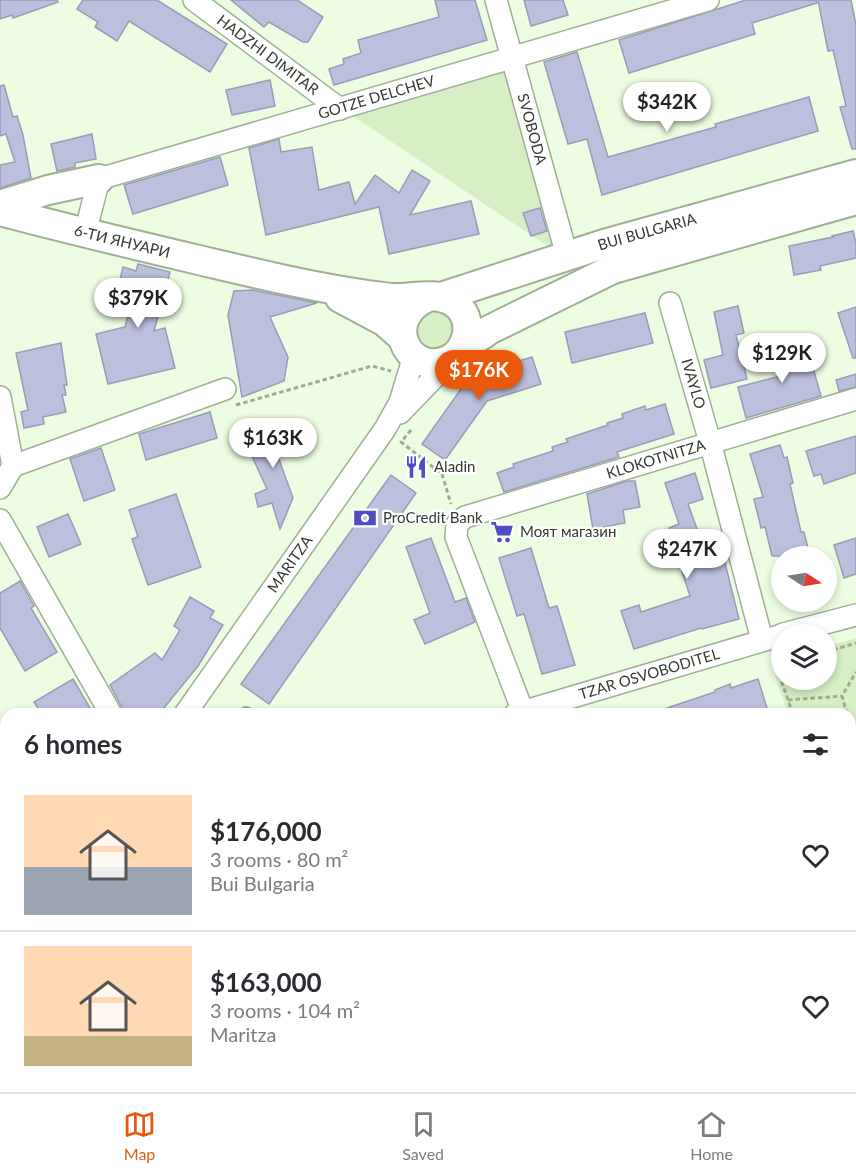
<!DOCTYPE html>
<meta charset="utf-8">
<style>
:root{--surface:#fff;--page:#f2f2f3;--text:#2b2b33;--muted:#7c7c81;--line:#e1e1e2;--accent:#ea580c}
body{margin:0;font-family:Lato,sans-serif;background:var(--page);color:var(--text);height:100vh;display:flex;flex-direction:column;font-size:22px;white-space:nowrap}
*{box-sizing:border-box;margin:0}
p{font-size:20px;color:var(--muted)}
.icon{flex:none;width:33px;height:33px;fill:none;stroke:currentColor;stroke-width:2;stroke-linecap:round;stroke-linejoin:round}
.map{position:relative;flex:1;overflow:hidden}
.details{position:absolute;left:0px;top:708px;width:856px;height:384px;display:flex;flex-direction:column;background:var(--surface);border-radius:18px 18px 0 0;box-shadow:0 3px 9px #0003}
.details>*{flex:none}
.needle{width:39px;rotate:102deg}
.fabs{position:absolute;left:771px;top:546px;display:grid;gap:12px}
.fabs a{display:grid;place-items:center;width:66px;height:66px;border-radius:50%;background:var(--surface);box-shadow:0 3px 9px #0003;font-size:30px}
.price{position:absolute;translate:-50% -51px;padding:0 14px;border-radius:21px;background:#fff;color:#222;font-size:20px;line-height:39px;filter:drop-shadow(0 2px 3px #0008)}
.price::after{content:'';position:absolute;left:50%;top:36px;width:18px;height:14px;margin-left:-9px;background:inherit;clip-path:polygon(0 0,100% 0,50% 100%)}
.price.on{background:var(--accent);color:#fff}
ul{padding:0;list-style:none}
li{display:flex;align-items:center;gap:18px;height:150px;padding:0 24px}
li+li{border-top:2px solid var(--line)}
li span{display:grid;place-items:center;flex:none;width:168px;height:120px;border-radius:0px;color:#555}
li>.icon{margin-inline-start:auto}
span .icon{width:72px;height:72px;fill:#fffc;stroke-width:1}
li b{font-size:26px}
h2{display:flex;justify-content:space-between;align-items:center;height:72px;padding:0 24px;font-size:26px}
.tab-bar{display:flex;justify-content:space-around;align-items:center;height:84px;border-top:2px solid var(--line);background:var(--surface);font-size:16px;color:var(--muted)}
.tab-bar a{display:grid;justify-items:center;gap:3px}
.tab-bar .on{color:var(--accent)}
.map>svg:first-child{display:block}
.green{fill:#d6efc4}
.water{fill:#83a569;stroke:#6b8558;stroke-width:1.5}
.building{fill:#bcc0dd;stroke:#999cb8;stroke-width:1.5}
.lines{fill:none;stroke-linecap:round;stroke-linejoin:round}
.service-casing{stroke:#9faf95;stroke-width:14}
.minor-casing{stroke:#9faf95;stroke-width:24}
.secondary-casing{stroke:#9faf95;stroke-width:32}
.path{stroke:#9faa96;stroke-width:3;stroke-dasharray:4.5 3;stroke-linecap:butt}
.service{stroke:#fff;stroke-width:10}
.minor{stroke:#fff;stroke-width:21}
.secondary{stroke:#fff;stroke-width:28}
.labels{text-anchor:middle;stroke-width:4.5;stroke-linejoin:round;paint-order:stroke}
.street-label{font-size:15px;fill:#343a30;stroke:#fff}
.poi-label{font-size:15px;fill:#343a30;stroke:#fff;text-anchor:start}
</style>
<div class="map">
<svg width="856" height="1092" viewBox="0 0 856 1092">
<rect width="100%" height="100%" fill="#edfde1"/>
<!-- green -->
<g class="green">
<path d="M505 68 561 255 353 116Z"/>
<circle cx="435" cy="330" r="19"/>
<path d="M856 638V771L851 772 850 714H788L771 663 781 660 782 680H826L827 647Z"/>
<path d="M0 853 6 855V959L0 955Z"/>
<path d="M211 1086H612L620 1092H220Z"/>
</g>
<!-- water -->
<path class="water" d="M0 955 6 959V1086H211L220 1092H11L0 1084Z"/>
<!-- building -->
<g class="building">
<path d="M0 0H57L58 2 13 18 12 15 0 19Z"/>
<path d="M83 0H157L227 44 210 72 129 21 117 41 95 27 98 22 77 9Z"/>
<path d="M231 0H297L323 17 308 42H303L269 22 264 27Z"/>
<path d="M435 0H475L487 40 334 85 329 69 344 64 343 59 361 53 358 40 439 17Z"/>
<path d="M524 0H563L568 15 531 26Z"/>
<path d="M746 0H816L817 3 752 23 755 34 629 73 619 40Z"/>
<path d="M818 0H851L856 25V149H852L840 107 846 106 833 50 828 51Z"/>
<path d="M577 52 608 157 716 127 715 124 809 97 818 131 602 195 587 139 568 144 544 62Z"/>
<path d="M270 80 275 106 232 115 226 90Z"/>
<path d="M4 85 13 117 17 116 23 135 31 178 0 188V165L15 162 6 134 0 136V86Z"/>
<path d="M92 134 96 159 75 163V167L57 171 51 144Z"/>
<path d="M279 139 281 152 312 147 319 190 349 182 355 204 375 175 399 193 412 170 430 181 410 215 471 201 479 234 389 254 379 207 266 235 249 148Z"/>
<path d="M220 157 228 185 133 214 124 185Z"/>
<path d="M540 208 547 231 531 236 523 213Z"/>
<path d="M853 231 856 243V258L820 266 821 270 794 275 789 246 833 237 832 236Z"/>
<path d="M138 264 170 272 154 331 165 328 175 368 108 384 96 334 125 327 133 296 117 292 123 267 136 271Z"/>
<path d="M253 290 317 303 270 317 288 357 284 381 242 397 228 315 234 291Z"/>
<path d="M738 306 744 333 736 335 747 379 711 388 704 360 723 355 714 312Z"/>
<path d="M856 307V358H853L838 313Z"/>
<path d="M645 313 653 343 572 363 565 332Z"/>
<path d="M792 342 797 358 809 354 821 396 746 418 738 387 781 376 772 348Z"/>
<path d="M61 343 67 385H64L66 395H62L66 412 43 417 44 424 24 428 21 412 28 410 16 353Z"/>
<path d="M532 357 541 384 487 401 445 460 422 444 478 365 487 371Z"/>
<path d="M856 374V387L839 391 836 380Z"/>
<path d="M665 404 674 434 617 452 619 457 504 492 497 473 514 467 513 464 553 451 552 447 568 442 566 439 608 425 607 423 623 418 622 414 645 406 646 410Z"/>
<path d="M210 412 217 438 146 460 139 434Z"/>
<path d="M289 426 298 449 277 454 293 498 280 529 272 503 258 507 255 494 267 489 245 441Z"/>
<path d="M856 436V473L824 484 821 474 814 476 806 451Z"/>
<path d="M780 445 784 458 787 457 793 483 790 484 801 532H804L810 556H772L765 527 761 528 754 499 763 497 750 454Z"/>
<path d="M101 448 115 490 84 501 70 459Z"/>
<path d="M695 473 703 499 688 504 704 548 720 543 739 619 702 629 701 628 634 649 621 611 639 605 641 612 690 596 677 556H679L669 528 679 524 665 483Z"/>
<path d="M391 475 416 493 269 704 241 684Z"/>
<path d="M627 481H635L640 507 623 510 625 523 593 529 587 494Z"/>
<path d="M176 494 201 567 148 585 132 539 138 537 129 510Z"/>
<path d="M68 514 81 544 49 557 37 527Z"/>
<path d="M431 538 455 602 466 598 475 622 425 644 414 620 430 613 406 547Z"/>
<path d="M856 538V574L844 578 834 545Z"/>
<path d="M531 548 549 608 557 606 575 665 542 674 524 614 517 616 499 558Z"/>
<path d="M20 581 34 606 31 608 57 652 25 671 0 628V593Z"/>
<path d="M190 597 214 611 210 618 223 625 198 666 159 714H130L124 711 110 685 155 653 162 660 180 630 174 626Z"/>
<path d="M73 679 90 708 80 714H42L34 702Z"/>
<path d="M758 679 767 708 750 714H659L658 711 715 692V690L730 684 731 688Z"/>
</g>
<g class="lines">
<!-- service casing -->
<g class="service-casing">
<g id="service">
<path d="M246 713 248 714"/>
<path d="M855 849H856"/>
</g>
</g>
<!-- minor casing -->
<g class="minor-casing">
<g id="minor">
<path id="s1" d="M194 0 340 109"/>
<path id="s2" d="M496 0 567 256"/>
<path id="s3" d="M85 233 99 179 708 0"/>
<path id="s4" d="M670 303 710 442 762 640"/>
<path d="M0 397 13 466 0 488"/>
<path d="M400 413 453 358"/>
<path d="M13 466 225 389"/>
<path d="M0 520 111 714"/>
<path d="M783 634 856 615"/>
<path id="s5" d="M185 714 385 429 400 402 414 356"/>
<path id="s6" d="M515 714 782 635"/>
<path id="s7" d="M526 714 523 712 456 537 457 524 465 517 856 399"/>
<path d="M850 788 856 787"/>
<path d="M0 844 6 846"/>
<path d="M850 982 856 986"/>
<path d="M0 1024 6 1016"/>
<path d="M681 1086 689 1092"/>
</g>
</g>
<!-- secondary casing -->
<g class="secondary-casing">
<g id="secondary">
<path d="M0 205 48 190 99 179"/>
<path id="s8" d="M0 211C67 229 135 245 203 261 258 274 312 287 368 295 376 296 383 297 391 298 410 299 436 291 453 302 477 318 469 355 442 362 406 372 381 318 428 297"/>
<path id="s9" d="M441 297 604 244 856 174"/>
<path d="M340 298 385 322 402 337"/>
<path d="M463 348 489 330 613 269 856 200"/>
</g>
</g>
<!-- path -->
<g class="path">
<path d="M236 405 372 366 391 371"/>
<path d="M411 430 401 442 442 474 451 504"/>
<path d="M826 652 856 643"/>
<path d="M782 665 776 666 793 714"/>
<path d="M788 700 842 696"/>
<path d="M847 714 842 696 856 672"/>
<path d="M850 729 854 741"/>
<path d="M850 765 856 763"/>
<path d="M0 888 6 893"/>
<path d="M0 911H6"/>
<path d="M336 1086 342 1092"/>
<path d="M567 1086 575 1092"/>
<path d="M430 1092 446 1087 487 1091 491 1086"/>
</g>
<!-- service -->
<use href="#service" class="service"/>
<!-- minor -->
<use href="#minor" class="minor"/>
<!-- secondary -->
<use href="#secondary" class="secondary"/>
</g>
<!-- icons -->
<defs>
<g id="restaurant-bare" transform="scale(1.8)"><path d="M-5-6h1v4h1v-4h1v4h1v-4h1v5L-1.5 .5V6h-2V.5L-5-1ZM5-6V6H3V1.5H1.5Q1.5-4 5-6Z" fill="#514cc3" stroke="#fff" stroke-width="2.5" paint-order="stroke"/></g>
<g id="bank-bare" transform="scale(1.8)"><path d="M-6-4H6V4H-6ZM0-2.3a2.3 2.3 0 1 0 0 4.6a2.3 2.3 0 1 0 0-4.6Z" fill="#514cc3" stroke="#fff" stroke-width="2.5" paint-order="stroke"/></g>
<g id="supermarket-bare" transform="scale(1.8)"><path d="M-6-5.5h2.5l.6 2H6L4.5 2H-2.5L-4.4-4H-6ZM-1.5 3.2a1.3 1.3 0 1 0 .1 0ZM3 3.2a1.3 1.3 0 1 0 .1 0Z" fill="#514cc3" stroke="#fff" stroke-width="2.5" paint-order="stroke"/></g>
</defs>
<g fill-rule="evenodd">
<use href="#restaurant-bare" x="416" y="467"/>
<use href="#bank-bare" x="365" y="518"/>
<use href="#supermarket-bare" x="502" y="532"/>
</g>
<g class="labels">
<!-- street labels -->
<g class="street-label">
<text dy="5" stroke="none"><textPath href="#s1" startOffset="92">HADZHI DIMITAR</textPath></text>
<text dy="5" stroke="none"><textPath href="#s3" startOffset="345">GOTZE DELCHEV</textPath></text>
<text dy="5" stroke="none"><textPath href="#s2" startOffset="134">SVOBODA</textPath></text>
<text dy="5" stroke="none"><textPath href="#s9" startOffset="216">BUI BULGARIA</textPath></text>
<text dy="5" stroke="none"><textPath href="#s8" startOffset="126">6-ТИ ЯНУАРИ</textPath></text>
<text dy="5" stroke="none"><textPath href="#s4" startOffset="84">IVAYLO</textPath></text>
<text dy="5" stroke="none"><textPath href="#s7" startOffset="414">KLOKOTNITZA</textPath></text>
<text dy="5" stroke="none"><textPath href="#s5" startOffset="183">MARITZA</textPath></text>
<text dy="5" stroke="none"><textPath href="#s6" startOffset="140">TZAR OSVOBODITEL</textPath></text>
</g>
<!-- poi labels -->
<g class="poi-label">
<text x="434" y="472">Aladin</text>
<text x="383" y="523">ProCredit Bank</text>
<text x="520" y="537">Моят магазин</text>
</g>
</g>
</svg>
<div class="fabs">
<a><svg class="needle" viewBox="-14 -14 28 28"><path d="M0-13l5 13h-10z" fill="#e53935"/><path d="M0 13l5-13h-10z" fill="#7c7c81"/></svg></a>
<a><svg class="icon" aria-label="layers" viewBox="0 0 24 24"><path d="M12 4l9 5-9 5-9-5zM3 14l9 5 9-5"/></svg></a>
</div>
<b class="price" style="left:667px;top:133px">$342K</b>
<b class="price" style="left:138px;top:329px">$379K</b>
<b class="price" style="left:782px;top:384px">$129K</b>
<b class="price on" style="left:479px;top:401px">$176K</b>
<b class="price" style="left:273px;top:469px">$163K</b>
<b class="price" style="left:687px;top:580px">$247K</b>
<section class="details">
<h2>6 homes<svg class="icon" aria-label="filters" viewBox="0 0 24 24"><path d="M4 7h16M4 17h16"/><circle cx="9" cy="7" r="2"/><circle cx="15" cy="17" r="2"/></svg></h2>
<ul>
<li><span style="background:linear-gradient(#ffd9b3 60%,#9aa5b1 0)"><svg class="icon" aria-label="home" viewBox="0 0 24 24"><path d="M3 11l9-7 9 7M6 9v11h12V9"/></svg></span><div><b>$176,000</b><p>3 rooms · 80 m²</p><p>Bui Bulgaria</p></div><svg class="icon" aria-label="heart" viewBox="0 0 24 24"><path d="M12 20l-8-8c-3-5 5-10 8-4 3-6 11-1 8 4z"/></svg></li>
<li><span style="background:linear-gradient(#ffd9b3 75%,#c2b280 0)"><svg class="icon" aria-label="home" viewBox="0 0 24 24"><path d="M3 11l9-7 9 7M6 9v11h12V9"/></svg></span><div><b>$163,000</b><p>3 rooms · 104 m²</p><p>Maritza</p></div><svg class="icon" aria-label="heart" viewBox="0 0 24 24"><path d="M12 20l-8-8c-3-5 5-10 8-4 3-6 11-1 8 4z"/></svg></li>
</ul>
</section>
</div>
<nav class="tab-bar">
<a class="on"><svg class="icon" aria-label="map" viewBox="0 0 24 24"><path d="M3 6l6-2 6 2 6-2v14l-6 2-6-2-6 2zM9 4v14M15 6v14"/></svg>Map</a>
<a><svg class="icon" aria-label="saved" viewBox="0 0 24 24"><path d="M7 4h10v16l-5-4-5 4z"/></svg>Saved</a>
<a><svg class="icon" aria-label="home" viewBox="0 0 24 24"><path d="M3 11l9-7 9 7M6 9v11h12V9"/></svg>Home</a>
</nav>
